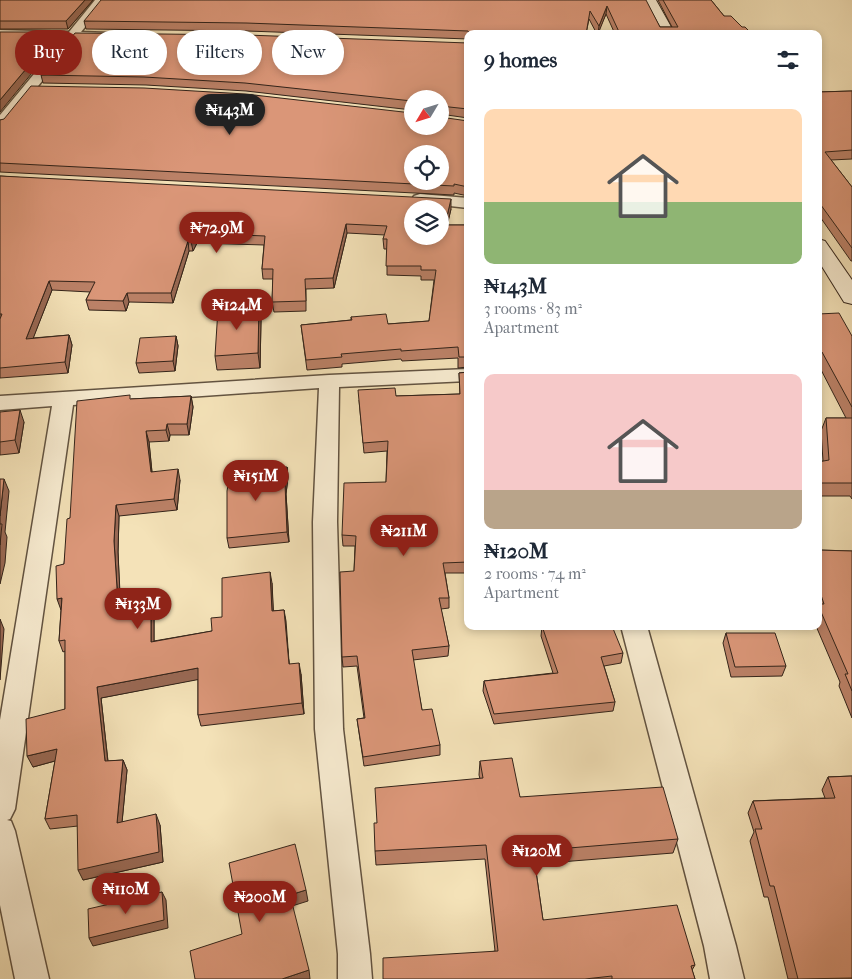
<!DOCTYPE html>
<meta charset="utf-8">
<style>
:root{--surface:#fff;--page:#f2f2f3;--text:#1f2937;--muted:#747a83;--accent:#8f2418}
body{margin:0;font-family:"IM FELL French Canon",serif;background:var(--page);color:var(--text);height:100vh;display:flex;flex-direction:column;font-size:19px;white-space:nowrap}
*{box-sizing:border-box;margin:0}
p{font-size:16px;color:var(--muted)}
.icon{flex:none;width:28px;height:28px;fill:none;stroke:currentColor;stroke-width:2;stroke-linecap:round;stroke-linejoin:round}
.map{position:relative;flex:1;overflow:hidden}
.drawer{position:absolute;left:464px;top:30px;width:358px;height:600px;display:flex;flex-direction:column;background:var(--surface);border-radius:10px;box-shadow:0 2px 8px #0003}
.drawer>*{flex:none}
.top-card{position:absolute;left:15px;top:30px;width:374px;height:45px;display:flex;gap:10px}
.needle{width:32px;rotate:232deg}
.buttons{position:absolute;left:404px;top:90px;display:grid;gap:10px}
.buttons a{display:grid;place-items:center;width:45px;height:45px;border-radius:50%;background:var(--surface);box-shadow:0 2px 8px #0003;font-size:25px}
.price{position:absolute;translate:-50% -42px;padding:0 11px;border-radius:18px;background:var(--accent);color:#fff;font-size:16px;line-height:32px;filter:drop-shadow(0 1px 2px #0008)}
.price::after{content:'';position:absolute;left:50%;top:30px;width:15px;height:11px;margin-left:-8px;background:inherit;clip-path:polygon(0 0,100% 0,50% 100%)}
.price.on{background:#222;color:#fff}
ul{padding:0;list-style:none}
li{display:grid;align-content:center;gap:10px;height:265px;padding:0 20px}
li span{display:grid;place-items:center;height:155px;border-radius:10px;color:#555}
li>.icon{margin-inline-start:auto}
span .icon{width:90px;height:90px;fill:#fffc;stroke-width:1}
li b{font-size:21px}
h2{display:flex;justify-content:space-between;align-items:center;height:60px;padding:0 20px;font-size:21px}
.tag{padding:0 18px;border-radius:22px;background:var(--surface);box-shadow:0 2px 8px #0003;font-size:18px;line-height:45px}
.tag.on{background:var(--accent);color:#fff}
.map>svg:first-child{display:block}
.lines{fill:none;stroke-linecap:round;stroke-linejoin:round}
.street-casing{stroke:#625341;stroke-width:3}
.secondary-casing{stroke:#322319;stroke-width:2}
.street{fill:#f8ecd1;fill-rule:evenodd}
.secondary{fill:#f8ecd1;fill-rule:evenodd}
.wall{fill:#bb8167;stroke:#322319}
.shaded-wall{fill:#996954;stroke:#322319}
.building{fill:#da9678;stroke:#322319;fill-rule:evenodd}
</style>
<div class="map">
<svg width="852" height="979" viewBox="0 0 852 979">
<rect width="100%" height="100%" fill="#f4e2b8"/>
<filter id="stains"><feTurbulence type="fractalNoise" baseFrequency=".004" numOctaves="4"/><feColorMatrix values="0 0 0 0 .2 0 0 0 0 .09 0 0 0 0 .02 0 0 0 .5 -.17"/></filter>
<radialGradient id="worn" r=".72"><stop offset=".6" stop-color="#630" stop-opacity="0"/><stop offset="1" stop-color="#630" stop-opacity=".3"/></radialGradient>
<g class="lines">
<!-- street casing -->
<g class="street-casing">
<g id="street">
<path d="M95 0H107L81 32 108 33 110 36 108 39H76L5 127 0 128V115L63 39 0 38V30L69 32Z"/>
<path d="M420 194 468 198V208L414 202 412 199 414 196Z"/>
<path d="M468 369V381L339 387 337 522 343 729 370 954 372 979H338V954L315 729 313 522 319 388 73 405 15 809 10 819 7 820 11 821 15 831 49 979H15L0 905V720L52 406 0 410V396L329 375Z"/>
<path d="M621 626H647L736 946 744 979H710L704 946Z"/>
</g>
</g>
<!-- secondary casing -->
<g class="secondary-casing">
<g id="secondary">
<path d="M642 0H656L675 34H660Z"/>
<path d="M818 239 825 241 852 280V304L844 302 818 260Z"/>
</g>
</g>
<!-- street -->
<use href="#street" class="street"/>
<!-- secondary -->
<use href="#secondary" class="secondary"/>
</g>
<!-- wall -->
<g class="wall">
<path d="M0 0H93L68 29H0Z"/>
<path d="M645 0 660 27H672L658 0H711L724 16 752 34H615L606 14 597 34 589 19 586 34H468V39L247 31 86 29 84 21Z"/>
<path d="M468 43V118L440 114 412 99V112V110L246 91 146 85 43 83 41 75Z"/>
<path d="M852 91V159L831 160 852 187V261H851L818 214V92Z"/>
<path d="M0 120 468 121V196L454 193V195L0 172Z"/>
<path d="M0 176 451 209 447 225H468V367L458 368V358L402 361 401 359 342 364V367L307 370 301 325 351 320V317L388 324 429 321 434 280H421V276L387 275V249H384L383 239 385 235 347 233 334 288 306 289V311L274 312 272 302 273 279H263L262 269 264 245 197 243 193 251H189L173 303 129 302 126 311 89 310 86 300 90 292 52 290 33 338 69 335 72 345 68 373 0 378Z"/>
<path d="M259 307 261 321 260 368 217 370 215 356Z"/>
<path d="M818 314 852 336V499L850 496H818V462L823 461 821 431 826 418H846L818 364Z"/>
<path d="M176 336 178 346 175 371 139 373 136 363Z"/>
<path d="M468 372V573H445L449 598V608L441 609 449 646 448 656 413 660 422 710 440 745V755L364 766 357 719 364 718 357 666 343 667 342 657 354 571 355 546H343L342 535 386 482 387 451 364 453 359 400 396 396 460 394 459 373Z"/>
<path d="M191 396 193 407 189 435H170L169 441 149 442 152 472 180 480 177 510 119 516 118 552 120 602 151 598 154 609V641L212 631 222 617 272 583 273 611 284 610 289 664 301 674 304 714 201 726 198 715V679L101 698 108 761 123 760 127 770 122 822 160 825 163 862 83 880 78 826 50 829 45 819 55 761 33 767 65 709V651L63 652 59 641 64 564 70 518 131 399Z"/>
<path d="M0 412 24 422 19 453 0 455Z"/>
<path d="M287 467 288 477 286 494 289 542 229 548 227 538Z"/>
<path d="M818 550 852 551V718L839 686 840 682 816 626H818Z"/>
<path d="M542 626 623 653 621 663 604 666 615 702 613 711 494 724 483 691 484 681 553 673 541 636Z"/>
<path d="M726 633 786 666 782 676 731 677 723 643Z"/>
<path d="M480 761 520 797 678 839 673 853 535 864 543 920 695 965 692 970 695 979H383L495 951 485 859 376 865 375 851 480 779 479 775Z"/>
<path d="M852 776V979H788L768 897H764L750 841 754 832 748 813 753 801 825 798 822 790 828 777Z"/>
</g>
<!-- shaded-wall -->
<g class="shaded-wall">
<path d="M85 0H93L68 29 66 21Z"/>
<path d="M607 6 606 14 598 34 599 26Z"/>
<path d="M57 32 59 40 0 112V100Z"/>
<path d="M451 199V209L445 235V225Z"/>
<path d="M346 224 347 233 334 288 333 278Z"/>
<path d="M195 233 197 243 193 251 191 241Z"/>
<path d="M188 241 189 251 173 303 171 293Z"/>
<path d="M49 281 52 290 29 349 26 339Z"/>
<path d="M127 293 129 302 126 311 123 301Z"/>
<path d="M259 307 261 321 260 368 258 353Z"/>
<path d="M69 335 72 345 68 373 65 362Z"/>
<path d="M176 336 178 346 175 371 173 361Z"/>
<path d="M191 396 193 407 189 435 187 424Z"/>
<path d="M20 410 24 422 19 453 15 440Z"/>
<path d="M167 424 170 435 169 441 166 430Z"/>
<path d="M146 431 149 442 153 483 151 472Z"/>
<path d="M287 467 288 477 286 494 289 542 287 532 285 484Z"/>
<path d="M178 469 180 480 177 510 174 499Z"/>
<path d="M4 479 9 491 5 532 7 537 5 563 0 584V516Z"/>
<path d="M116 505 119 516 118 552 121 614 118 603 114 541Z"/>
<path d="M270 572 272 583 274 622 272 611Z"/>
<path d="M62 598 61 610 57 599Z"/>
<path d="M151 598 154 609V653L151 642Z"/>
<path d="M284 610 286 621 290 675 289 664Z"/>
<path d="M0 619 4 629 0 680Z"/>
<path d="M299 663 301 674 304 714 302 703Z"/>
<path d="M198 668 201 679 101 698 109 772 105 761 97 687Z"/>
<path d="M57 749 62 759 33 767 27 756Z"/>
<path d="M123 760 127 770 121 833 117 823Z"/>
<path d="M156 814 160 825 163 862 83 880 78 870Z"/>
<path d="M306 890 308 901 292 906 290 895Z"/>
<path d="M162 892 166 900 168 928 93 946 89 938Z"/>
<path d="M309 970 310 979H282Z"/>
</g>
<!-- building -->
<g class="building">
<path d="M0 0H85L66 21H0Z"/>
<path d="M101 0H646L660 27H678L663 0H711L724 16H731L742 27H745L752 34H620L607 6 599 26 590 11 586 34H470L468 31 246 23 84 21Z"/>
<path d="M0 32H57L0 100Z"/>
<path d="M75 33 246 35 468 43V109L440 106V99H412V104V101L245 83 144 77 41 75Z"/>
<path d="M31 86 144 88 245 94 412 113V112V126H440V117L468 121V187L454 184V186L0 163V120L4 119ZM412 154H440V181H412Z"/>
<path d="M852 91V150L825 152 852 187V248L818 201V92Z"/>
<path d="M0 176 451 199 445 225H468V357H459L458 347 401 351V349L341 354 342 357 306 360 301 325 352 320 351 317 386 314 388 324 429 321 436 270H421V266H386L387 239H383L387 226 346 224 333 278 305 279 306 301 272 302 273 269H262L265 236 195 233 191 241H188L171 293H127L123 301 86 300 95 282 49 281 26 339 69 335 65 362 0 368V319L2 314H0ZM412 209H440V236H412Z"/>
<path d="M259 307 258 353 215 356 218 309Z"/>
<path d="M839 313 852 336V407L822 352H818V314Z"/>
<path d="M176 336 173 361 136 363 140 338Z"/>
<path d="M468 372V562L443 563 449 598H439L449 646 412 650 422 710 432 709 440 745 363 757 357 719 365 718 357 656 342 657 340 572 354 571 356 536 342 535 344 483 386 482 388 441 363 443 358 390 395 388 396 396 460 394 459 373Z"/>
<path d="M130 395V399L191 396 187 424H167L166 430 146 431 151 472 178 469 174 499 116 505 114 541 118 603 151 598V642L212 631 211 618 222 617V578L270 572 272 611 284 610 289 664 299 663 302 703 198 715V668L97 687 105 761 123 760 117 823 156 814 159 852 78 870 77 815 45 819 57 749 27 756 26 719 65 709V640L59 641 62 598 57 599 56 566 64 564 67 519 70 518 77 401Z"/>
<path d="M20 410 15 440 0 442V412Z"/>
<path d="M826 418H852V483H818V462L829 460Z"/>
<path d="M287 467 285 484 287 532 227 538V491L231 468Z"/>
<path d="M0 479H4L0 516Z"/>
<path d="M0 524H2L0 545Z"/>
<path d="M818 550 852 551V691L845 674H848L818 605V604H824L818 586Z"/>
<path d="M542 626H612L623 653 601 657 615 702 494 714 484 681 558 673Z"/>
<path d="M726 633H775L786 666 735 667Z"/>
<path d="M512 758 520 797 663 787 678 839 533 851 543 920 677 905 695 965 691 966 695 979H612V976L585 979H383V958L498 951 486 845 375 851 374 823H377L375 788 483 778 480 761Z"/>
<path d="M852 776V978L798 979 774 886H770L755 829H762L753 801 835 798 828 777Z"/>
<path d="M295 844 306 890 290 895 309 970 282 979H195L190 951 242 934 229 863Z"/>
<path d="M162 892 164 920 89 938 88 909Z"/>
</g>
<rect width="100%" height="100%" filter="url(#stains)"/>
<rect width="100%" height="100%" fill="url(#worn)"/>
</svg>
<div class="buttons">
<a><svg class="needle" viewBox="-14 -14 28 28"><path d="M0-13l5 13h-10z" fill="#e53935"/><path d="M0 13l5-13h-10z" fill="#747a83"/></svg></a>
<a><svg class="icon" aria-label="locate" viewBox="0 0 24 24"><circle cx="12" cy="12" r="6"/><path d="M12 2v4M12 18v4M2 12h4M18 12h4"/></svg></a>
<a><svg class="icon" aria-label="layers" viewBox="0 0 24 24"><path d="M12 4l9 5-9 5-9-5zM3 14l9 5 9-5"/></svg></a>
</div>
<b class="price on" style="left:230px;top:136px">₦143M</b>
<b class="price" style="left:217px;top:254px">₦72.9M</b>
<b class="price" style="left:237px;top:331px">₦124M</b>
<b class="price" style="left:256px;top:502px">₦151M</b>
<b class="price" style="left:404px;top:557px">₦211M</b>
<b class="price" style="left:138px;top:630px">₦133M</b>
<b class="price" style="left:537px;top:877px">₦120M</b>
<b class="price" style="left:126px;top:915px">₦110M</b>
<b class="price" style="left:260px;top:923px">₦200M</b>
<div class="top-card">
<a class="tag on">Buy</a>
<a class="tag">Rent</a>
<a class="tag">Filters</a>
<a class="tag">New</a>
</div>
<section class="drawer">
<h2>9 homes<svg class="icon" aria-label="filters" viewBox="0 0 24 24"><path d="M4 7h16M4 17h16"/><circle cx="9" cy="7" r="2"/><circle cx="15" cy="17" r="2"/></svg></h2>
<ul>
<li><span style="background:linear-gradient(#ffd9b3 60%,#8fb573 0)"><svg class="icon" aria-label="home" viewBox="0 0 24 24"><path d="M3 11l9-7 9 7M6 9v11h12V9"/></svg></span><div><b>₦143M</b><p>3 rooms · 83 m²</p><p>Apartment</p></div></li>
<li><span style="background:linear-gradient(#f6c9c9 75%,#b9a48a 0)"><svg class="icon" aria-label="home" viewBox="0 0 24 24"><path d="M3 11l9-7 9 7M6 9v11h12V9"/></svg></span><div><b>₦120M</b><p>2 rooms · 74 m²</p><p>Apartment</p></div></li>
</ul>
</section>
</div>
